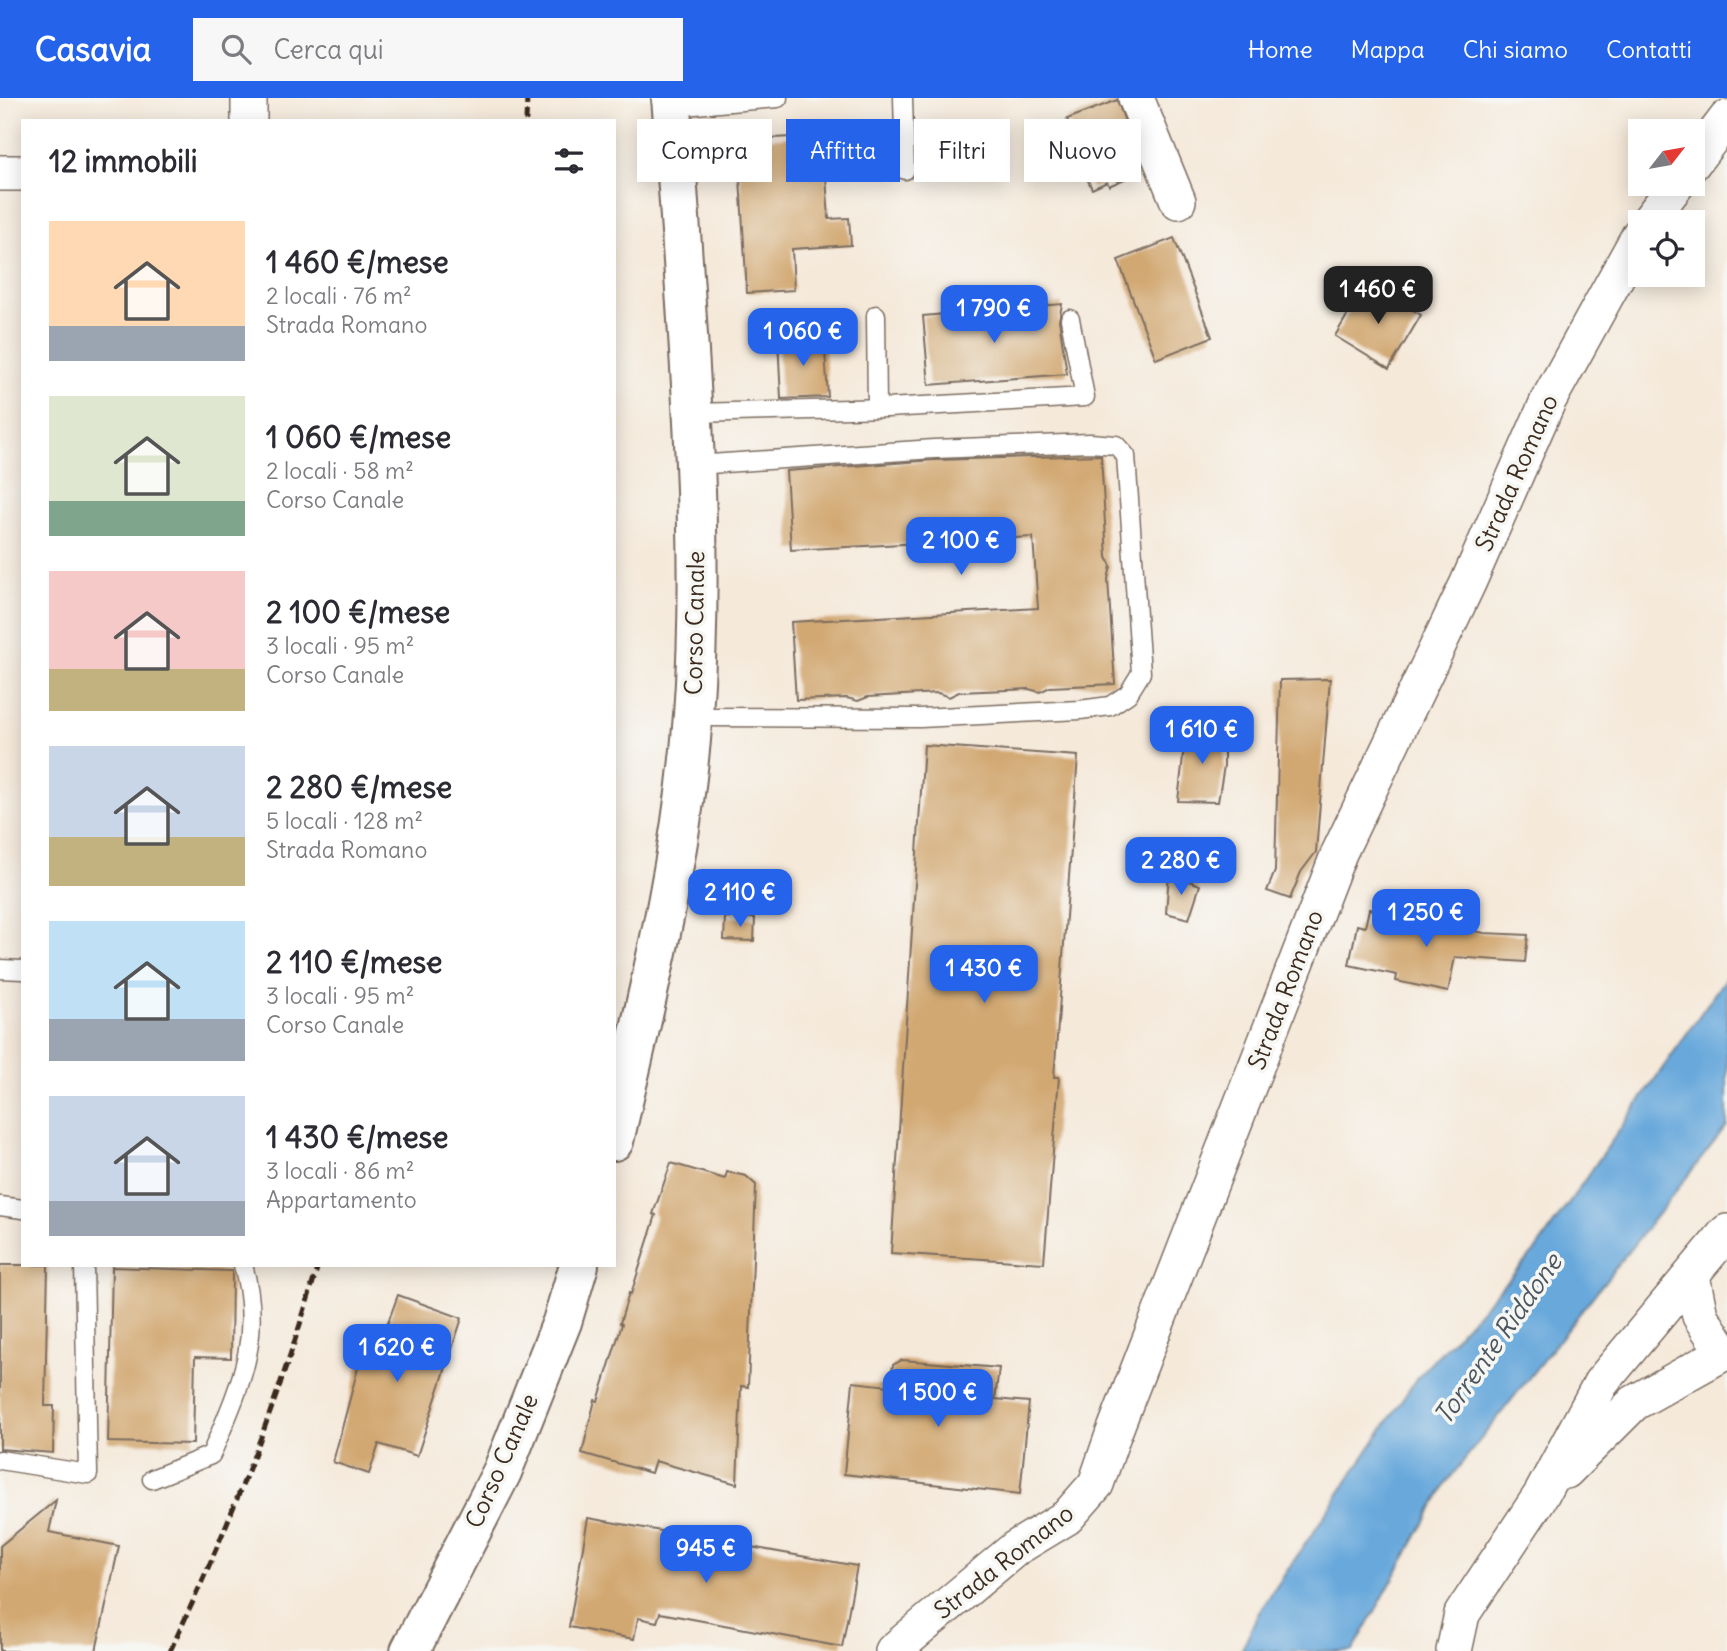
<!DOCTYPE html>
<html lang="it">
<meta charset="utf-8">
<style>
:root{--surface:#fff;--page:#f7f7f7;--text:#2b2b33;--muted:#7c7c81;--accent:#2563eb}
body{margin:0;font-family:Delius,sans-serif;background:var(--page);color:var(--text);height:100vh;display:flex;flex-direction:column;font-size:26px;white-space:nowrap}
*{box-sizing:border-box;margin:0}
p{font-size:23px;color:var(--muted)}
.icon{flex:none;width:38px;height:38px;fill:none;stroke:currentColor;stroke-width:2;stroke-linecap:round;stroke-linejoin:round}
.map{position:relative;flex:1;overflow:hidden}
.drawer{position:absolute;left:21px;top:21px;width:595px;height:1148px;display:flex;flex-direction:column;background:var(--surface);border-radius:0px;box-shadow:0 4px 18px #0003}
.drawer>*{flex:none}
.banner{position:absolute;left:637px;top:21px;width:665px;height:63px;display:flex;gap:14px}
.needle{width:46px;rotate:59deg}
.buttons{position:absolute;left:1628px;top:21px;display:grid;gap:14px}
.buttons a{display:grid;place-items:center;width:77px;height:77px;border-radius:0px;background:var(--surface);box-shadow:0 4px 18px #0003;font-size:35px}
.price{position:absolute;translate:-50% -60px;padding:0 16px;border-radius:14px;background:var(--accent);color:#fff;font-size:23px;line-height:46px;filter:drop-shadow(0 2px 4px #0008)}
.price::after{content:'';position:absolute;left:50%;top:42px;width:21px;height:16px;margin-left:-10px;background:inherit;clip-path:polygon(0 0,100% 0,50% 100%)}
.price.selected{background:#222;color:#fff}
ul{padding:0;list-style:none}
li{display:flex;align-items:center;gap:21px;height:175px;padding:0 28px}
li span{display:grid;place-items:center;flex:none;width:196px;height:140px;border-radius:0px;color:#555}
li>.icon{margin-inline-start:auto}
span .icon{width:84px;height:84px;fill:#fffc;stroke-width:1}
li b{font-size:30px}
h2{display:flex;justify-content:space-between;align-items:center;height:84px;padding:0 28px;font-size:30px}
.pill{padding:0 24px;border-radius:0px;background:var(--surface);box-shadow:0 4px 18px #0003;font-size:24px;line-height:63px}
.pill.selected{background:var(--accent);color:#fff}
header{display:flex;align-items:center;gap:42px;box-sizing:border-box;height:98px;padding:0 35px;background:var(--accent);color:#fff}
header strong{font-size:33px}
nav{display:flex;gap:38px;margin-inline-start:auto;font-size:24px}
.search{width:490px;height:63px;background:var(--page);display:flex;align-items:center;gap:18px;box-sizing:border-box;padding:0 24px;border-radius:0px;color:var(--muted);font-size:26px}
.map>svg:first-child{display:block}
.water{fill:#68a8db;stroke:#52697c;stroke-width:2}
.building{fill:#d2a872}
.lines{fill:none;stroke-linecap:round;stroke-linejoin:round}
.service-casing{stroke:#7c6d60;stroke-width:21}
.minor-casing{stroke:#7c6d60;stroke-width:38}
.primary-casing{stroke:#7c6d60;stroke-width:42}
.service{stroke:#fff;stroke-width:18}
.minor{stroke:#fff;stroke-width:35}
.primary{stroke:#fff;stroke-width:38}
.rail{stroke:#3b2a1e;stroke-width:5;stroke-dasharray:10 5;stroke-linecap:butt}
.labels{text-anchor:middle;stroke-width:7;stroke-linejoin:round;paint-order:stroke}
.street-label{font-size:24px;fill:#3b2a1e;stroke:#f6f6f2}
.water-label{font-size:26px;font-style:italic;fill:#4b5660;stroke:#f6f6f2}
</style>
<header>
<strong>Casavia</strong>
<div class="search"><svg class="icon" aria-label="search" viewBox="0 0 24 24"><circle cx="10" cy="10" r="6"/><path d="M15 15l6 6"/></svg>Cerca qui</div>
<nav><a>Home</a><a>Mappa</a><a>Chi siamo</a><a>Contatti</a></nav>
</header>
<div class="map">
<svg width="1727" height="1553" viewBox="0 0 1727 1553">
<rect width="100%" height="100%" fill="#f6f6f2"/>
<filter id="ink" filterUnits="userSpaceOnUse"><feTurbulence type="fractalNoise" baseFrequency=".0143" numOctaves="2"/><feDisplacementMap in="SourceGraphic" scale="14" xChannelSelector="R" yChannelSelector="G"/><feConvolveMatrix kernelMatrix="1 2 1 2 8 2 1 2 1" color-interpolation-filters="sRGB"/></filter>
<filter id="wash" filterUnits="userSpaceOnUse"><feTurbulence type="fractalNoise" baseFrequency=".00686" numOctaves="4" result="noise"/><feDisplacementMap in="SourceGraphic" scale="28" xChannelSelector="R" yChannelSelector="G"/><feGaussianBlur stdDeviation="1.57" result="paint"/><feColorMatrix in="noise" values="0 0 0 0 0 0 0 0 0 0 0 0 0 0 0 0 0 1.4 0 .05"/><feComposite in="paint" operator="in"/></filter>
<g filter="url(#wash)">
<rect width="100%" height="100%" fill="#f5e9da"/>
<!-- water -->
<path class="water" d="M1727 878V1028L1447 1384 1353 1553H1241L1258 1516 1417 1280 1535 1153Z"/>
<g id="blocks">
<!-- building -->
<g class="building">
<path d="M1117 2 1143 73 1109 88 1107 84 1092 91 1080 66 1086 63 1067 21Z"/>
<path d="M823 37 829 121 849 120 851 147 792 151 794 192 747 195 739 64 746 63 744 42Z"/>
<path d="M1174 140 1212 239 1156 261 1118 162Z"/>
<path d="M1367 184 1421 217 1389 271 1335 238Z"/>
<path d="M1062 206 1059 222 1067 276 929 287 923 218Z"/>
<path d="M824 238 828 299 781 301 778 240Z"/>
<path d="M1101 357 1107 459 1111 468 1108 481 1115 586 1050 589 1040 594 1029 591 959 594 949 599 938 595 868 599 858 603 847 600 796 602 791 524 1038 510 1033 439 791 452 786 373 935 362Z"/>
<path d="M1330 581 1316 754 1301 774 1290 801 1267 793 1275 773 1280 582Z"/>
<path d="M1186 632 1224 633V668L1218 704 1178 703Z"/>
<path d="M924 647 1078 658 1054 979H1059L1044 1165 891 1155Z"/>
<path d="M1169 776 1200 787 1189 821 1166 815Z"/>
<path d="M1369 811 1484 835 1528 837 1525 864 1455 859 1448 894 1396 883 1397 877 1349 867 1357 827 1365 829Z"/>
<path d="M725 819 755 820 754 843 724 842Z"/>
<path d="M671 1065 725 1081 727 1074 746 1078 756 1087 748 1289 741 1288 737 1386 655 1363 651 1375 582 1355 595 1302 598 1303 622 1226 620 1225 629 1195 631 1196 656 1117 653 1116Z"/>
<path d="M0 1167H48L45 1308H54L53 1355 0 1351Z"/>
<path d="M112 1169 232 1173 231 1260 195 1259 193 1346 108 1344Z"/>
<path d="M398 1197 462 1220 417 1358 379 1346 369 1376 333 1364 366 1240 370 1242 372 1234 383 1238Z"/>
<path d="M902 1262 999 1270 995 1301 1029 1304 1020 1396 844 1376 853 1284 889 1288 893 1267Z"/>
<path d="M56 1402 49 1434 119 1448 96 1553H0V1448Z"/>
<path d="M588 1420 857 1468 842 1549 660 1515 657 1524 638 1520 634 1541 569 1529Z"/>
</g>
</g>
</g>
<g filter="url(#ink)">
<use href="#blocks" fill-opacity="0" stroke="#7c6d60" stroke-width="2"/>
<g class="lines">
<!-- service casing -->
<g class="service-casing">
<g id="service">
<path d="M903 0 905 72"/>
<path d="M672 9 778 0"/>
<path d="M876 217 877 310"/>
<path d="M693 315 887 310 1085 299 1070 221"/>
<path d="M693 619 920 620 1080 612 1110 608 1128 596 1141 575 1126 358 1116 347 1090 345 934 351 695 367"/>
<path d="M0 871 23 872"/>
<path d="M0 1108 23 1111"/>
<path d="M0 1362 88 1376 84 1167"/>
<path d="M152 1381 211 1357C239 1290 264 1241 243 1167"/>
</g>
</g>
<!-- minor casing -->
<g class="minor-casing">
<g id="minor">
<path d="M249 0V23"/>
<path d="M1136 0 1178 103"/>
<path d="M1692 66 1727 20"/>
<path d="M0 75H23"/>
<path d="M1648 124 1677 86"/>
<path d="M1692 1178 1700 1218 1724 1255"/>
<path d="M1566 1373 1634 1305 1727 1253"/>
<path d="M893 1553 1016 1450 1067 1419 1096 1386 1113 1337 1339 755 1468 485 1548 303 1640 136"/>
<path d="M1454 1553 1462 1516 1541 1397 1601 1285 1727 1134"/>
</g>
</g>
<!-- primary casing -->
<g class="primary-casing">
<g id="primary">
<path d="M614 1043C646 903 683 761 693 617 703 480 695 343 686 206 681 137 677 68 671 0"/>
<path d="M410 1553 502 1374 562 1224 579 1167"/>
</g>
</g>
<!-- service -->
<use href="#service" class="service"/>
<!-- minor -->
<use href="#minor" class="minor"/>
<!-- primary -->
<use href="#primary" class="primary"/>
<!-- rail -->
<g class="rail">
<path d="M526 23 527 0"/>
<path d="M170 1553C229 1429 280 1299 318 1167"/>
</g>
</g>
</g>
<g class="labels">
<!-- street labels -->
<g class="street-label">
<text transform="translate(1517 375) rotate(-66)" y="8">Strada Romano</text>
<text transform="translate(695 525) rotate(-89)" y="8">Corso Canale</text>
<text transform="translate(1286 892) rotate(-69)" y="8">Strada Romano</text>
<text transform="translate(502 1363) rotate(-66)" y="8">Corso Canale</text>
<text transform="translate(1004 1464) rotate(-38)" y="8">Strada Romano</text>
</g>
<!-- water labels -->
<g class="water-label">
<text transform="translate(1498 1241) rotate(-55)" y="9">Torrente Riddone</text>
</g>
</g>
</svg>
<div class="buttons">
<a><svg class="needle" viewBox="-14 -14 28 28"><path d="M0-13l5 13h-10z" fill="#e53935"/><path d="M0 13l5-13h-10z" fill="#7c7c81"/></svg></a>
<a><svg class="icon" aria-label="locate" viewBox="0 0 24 24"><circle cx="12" cy="12" r="6"/><path d="M12 2v4M12 18v4M2 12h4M18 12h4"/></svg></a>
</div>
<b class="price selected" style="left:1378px;top:228px">1 460 €</b>
<b class="price" style="left:994px;top:247px">1 790 €</b>
<b class="price" style="left:803px;top:270px">1 060 €</b>
<b class="price" style="left:961px;top:479px">2 100 €</b>
<b class="price" style="left:1202px;top:668px">1 610 €</b>
<b class="price" style="left:1181px;top:799px">2 280 €</b>
<b class="price" style="left:740px;top:831px">2 110 €</b>
<b class="price" style="left:1426px;top:851px">1 250 €</b>
<b class="price" style="left:984px;top:907px">1 430 €</b>
<b class="price" style="left:397px;top:1286px">1 620 €</b>
<b class="price" style="left:938px;top:1331px">1 500 €</b>
<b class="price" style="left:706px;top:1487px">945 €</b>
<div class="banner">
<a class="pill">Compra</a>
<a class="pill selected">Affitta</a>
<a class="pill">Filtri</a>
<a class="pill">Nuovo</a>
</div>
<section class="drawer">
<h2>12 immobili<svg class="icon" aria-label="filters" viewBox="0 0 24 24"><path d="M4 7h16M4 17h16"/><circle cx="9" cy="7" r="2"/><circle cx="15" cy="17" r="2"/></svg></h2>
<ul>
<li><span style="background:linear-gradient(#ffd9b3 75%,#9aa5b1 0)"><svg class="icon" aria-label="home" viewBox="0 0 24 24"><path d="M3 11l9-7 9 7M6 9v11h12V9"/></svg></span><div><b>1 460 €/mese</b><p>2 locali · 76 m²</p><p>Strada Romano</p></div></li>
<li><span style="background:linear-gradient(#dfe7d0 75%,#7fa58c 0)"><svg class="icon" aria-label="home" viewBox="0 0 24 24"><path d="M3 11l9-7 9 7M6 9v11h12V9"/></svg></span><div><b>1 060 €/mese</b><p>2 locali · 58 m²</p><p>Corso Canale</p></div></li>
<li><span style="background:linear-gradient(#f6c9c9 70%,#c2b280 0)"><svg class="icon" aria-label="home" viewBox="0 0 24 24"><path d="M3 11l9-7 9 7M6 9v11h12V9"/></svg></span><div><b>2 100 €/mese</b><p>3 locali · 95 m²</p><p>Corso Canale</p></div></li>
<li><span style="background:linear-gradient(#c9d6e8 65%,#c2b280 0)"><svg class="icon" aria-label="home" viewBox="0 0 24 24"><path d="M3 11l9-7 9 7M6 9v11h12V9"/></svg></span><div><b>2 280 €/mese</b><p>5 locali · 128 m²</p><p>Strada Romano</p></div></li>
<li><span style="background:linear-gradient(#bfe0f5 70%,#9aa5b1 0)"><svg class="icon" aria-label="home" viewBox="0 0 24 24"><path d="M3 11l9-7 9 7M6 9v11h12V9"/></svg></span><div><b>2 110 €/mese</b><p>3 locali · 95 m²</p><p>Corso Canale</p></div></li>
<li><span style="background:linear-gradient(#c9d6e8 75%,#9aa5b1 0)"><svg class="icon" aria-label="home" viewBox="0 0 24 24"><path d="M3 11l9-7 9 7M6 9v11h12V9"/></svg></span><div><b>1 430 €/mese</b><p>3 locali · 86 m²</p><p>Appartamento</p></div></li>
</ul>
</section>
</div>
